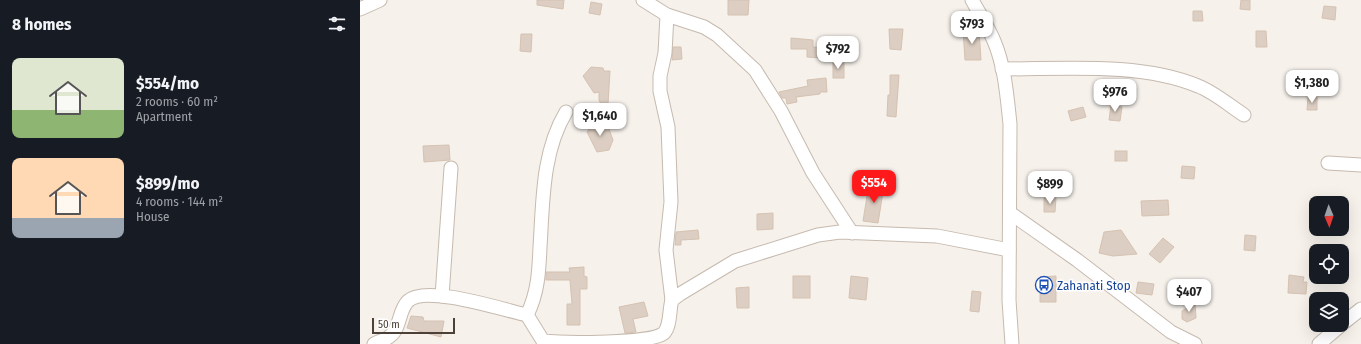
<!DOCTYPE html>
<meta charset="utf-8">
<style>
:root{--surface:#171b24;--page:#20242c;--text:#f1f3f6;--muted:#9ea1a6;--accent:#ff191b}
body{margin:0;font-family:"Fira Sans Condensed",sans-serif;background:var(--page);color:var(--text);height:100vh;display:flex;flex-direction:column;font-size:15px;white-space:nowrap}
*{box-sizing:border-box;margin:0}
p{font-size:13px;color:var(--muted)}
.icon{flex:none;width:22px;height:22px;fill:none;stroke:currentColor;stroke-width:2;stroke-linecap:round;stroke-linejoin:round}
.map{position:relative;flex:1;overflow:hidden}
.sheet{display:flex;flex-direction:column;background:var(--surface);width:360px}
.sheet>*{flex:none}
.needle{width:26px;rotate:178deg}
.buttons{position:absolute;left:949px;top:196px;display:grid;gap:8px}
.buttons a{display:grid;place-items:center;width:40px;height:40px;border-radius:8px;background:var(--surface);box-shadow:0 4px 16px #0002;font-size:20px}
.scale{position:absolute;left:12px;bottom:10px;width:83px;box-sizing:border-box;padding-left:4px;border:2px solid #4c4138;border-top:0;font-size:11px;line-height:14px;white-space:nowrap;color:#4c4138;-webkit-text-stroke:3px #fff;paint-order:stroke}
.price{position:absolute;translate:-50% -34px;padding:0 9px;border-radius:8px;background:#fff;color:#222;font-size:13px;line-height:26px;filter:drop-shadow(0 1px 2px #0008)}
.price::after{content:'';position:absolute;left:50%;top:24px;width:12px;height:9px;margin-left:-6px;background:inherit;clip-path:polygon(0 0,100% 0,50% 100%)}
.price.current{background:var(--accent);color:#fff}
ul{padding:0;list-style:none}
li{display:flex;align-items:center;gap:12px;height:100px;padding:0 12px}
li span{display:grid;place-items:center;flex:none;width:112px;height:80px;border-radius:8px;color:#555}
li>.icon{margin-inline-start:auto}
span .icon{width:48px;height:48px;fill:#fffc;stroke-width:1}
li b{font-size:17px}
h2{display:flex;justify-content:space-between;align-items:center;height:48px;padding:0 12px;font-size:17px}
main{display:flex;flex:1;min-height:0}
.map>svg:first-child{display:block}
.building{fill:#dccec2;stroke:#d5c2b2}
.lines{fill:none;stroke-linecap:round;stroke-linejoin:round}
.street-casing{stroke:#c6baaf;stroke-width:15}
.street{stroke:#fff;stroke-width:13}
.labels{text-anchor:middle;stroke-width:3;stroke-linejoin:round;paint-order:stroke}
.transit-label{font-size:13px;fill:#164399;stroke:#fff;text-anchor:start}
</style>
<main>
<section class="sheet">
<h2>8 homes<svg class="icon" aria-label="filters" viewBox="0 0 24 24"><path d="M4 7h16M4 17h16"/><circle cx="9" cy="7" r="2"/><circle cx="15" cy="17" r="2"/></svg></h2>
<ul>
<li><span style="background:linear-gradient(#dfe7d0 65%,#8fb573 0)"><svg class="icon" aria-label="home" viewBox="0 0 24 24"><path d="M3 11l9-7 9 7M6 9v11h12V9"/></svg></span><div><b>$554/mo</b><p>2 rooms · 60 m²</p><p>Apartment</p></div></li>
<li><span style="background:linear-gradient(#ffd9b3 75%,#9aa5b1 0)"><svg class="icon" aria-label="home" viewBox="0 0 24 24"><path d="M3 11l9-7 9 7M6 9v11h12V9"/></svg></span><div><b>$899/mo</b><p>4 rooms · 144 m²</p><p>House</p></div></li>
</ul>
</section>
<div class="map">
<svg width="1001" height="344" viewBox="0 0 1001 344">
<rect width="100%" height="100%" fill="#f6f1eb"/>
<!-- building -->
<g class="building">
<path d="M177 0H204L203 9 177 5Z"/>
<path d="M368 0H389L388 15H368Z"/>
<path d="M881 0H890V10L880 9Z"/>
<path d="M231 2 242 4 240 15 229 13Z"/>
<path d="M964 6 976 7 975 20 962 18Z"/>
<path d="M833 11H842L843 21H833Z"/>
<path d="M529 29H543L541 50 530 49Z"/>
<path d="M619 29 621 60H605L603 30Z"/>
<path d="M896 31H906L907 47H896Z"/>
<path d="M161 34H172L171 52 160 51Z"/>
<path d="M431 38 453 40V47L463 48 462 58 447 57V49H431Z"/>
<path d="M313 47H321L322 59 312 60Z"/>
<rect x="473" y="63" width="11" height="15"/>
<path d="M231 67 243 68 244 71H250L248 104H241L239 100V92L234 93 223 76Z"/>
<path d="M530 75H539L536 117 527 116 528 95H530Z"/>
<path d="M466 78 467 92H460V94L436 97 437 102 427 104 426 98H422L419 92 448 86 447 80Z"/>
<path d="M948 97H957V110H947Z"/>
<path d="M751 105 762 107 760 121 749 120Z"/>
<path d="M723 107 726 117 711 121 708 111Z"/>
<path d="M234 122 249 129 253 140 249 150 237 152 227 132Z"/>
<path d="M89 145 90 160 64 162 63 146Z"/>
<rect x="755" y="151" width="12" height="10"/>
<path d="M822 166 835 167 834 179 821 178Z"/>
<path d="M509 184 524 186 518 223 503 221Z"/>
<path d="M684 198H696L695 212H684Z"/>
<path d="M808 200 809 215 782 216 781 201Z"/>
<path d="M413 213V229L397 230V214Z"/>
<path d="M338 230 339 239 321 240V245H315L316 232Z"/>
<path d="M761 230 777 254 753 256 739 253 744 232Z"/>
<path d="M885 235 896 236 895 251 884 250Z"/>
<path d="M803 238 814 247 800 263 789 254Z"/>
<path d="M224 267V276L227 277V289H220V325H207V304H212L210 280H186V272H210L209 268Z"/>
<path d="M929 275 944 277 943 282H947L946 294 928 293Z"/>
<rect x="433" y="276" width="17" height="22"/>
<path d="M491 276 508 278 506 300 489 298Z"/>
<path d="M696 276V302H680V277Z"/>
<path d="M778 282 794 284 792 295 776 293Z"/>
<path d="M389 287V308H377L376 288Z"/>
<path d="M612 291 621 292 619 312 610 311Z"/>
<path d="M284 302 288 316 273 319 276 332 265 333 259 307Z"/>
<path d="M835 303 836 318 827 322 822 319V311Z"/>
<path d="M51 316 63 317 64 321H84L81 337 47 328Z"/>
</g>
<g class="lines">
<!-- street casing -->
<g class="street-casing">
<g id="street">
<path d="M283 0 307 15 344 27 357 35 395 70 421 111 453 173 492 233"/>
<path d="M612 0C619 13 628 27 634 41 645 67 647 96 650 124L649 300 652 344"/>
<path d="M0 9 20 0"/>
<path d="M307 15 305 53 300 76V91L308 127 311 202 306 250 312 300"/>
<path d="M642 69C704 69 781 62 838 86 854 92 870 106 884 115"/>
<path d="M968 163 1001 165"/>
<path d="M650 213 717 260 811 332 835 344"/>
<path d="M82 296 91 168"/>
<path d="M167 315C178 293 179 271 180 247 183 201 182 152 206 112"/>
<path d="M982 324 1001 309"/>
<path d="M14 344C19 341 26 340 30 336 41 328 38 311 48 301 65 284 144 310 167 315L183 341C203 343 292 344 304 333 311 325 309 309 312 300L320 294 375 261 458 235 480 232 577 236 649 250"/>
<path d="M959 344 981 325"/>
</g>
</g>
<!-- street -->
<use href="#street" class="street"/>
</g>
<!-- icons -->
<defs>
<g id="bus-ring" transform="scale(0.9)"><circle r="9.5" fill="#fff" stroke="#1a4fb4" stroke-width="1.5"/><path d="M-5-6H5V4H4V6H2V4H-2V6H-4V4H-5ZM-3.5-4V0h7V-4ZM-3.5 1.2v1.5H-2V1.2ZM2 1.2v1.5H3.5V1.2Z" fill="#1a4fb4"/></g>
</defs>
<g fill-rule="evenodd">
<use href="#bus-ring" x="684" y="285"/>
</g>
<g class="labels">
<!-- transit labels -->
<g class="transit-label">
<text x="697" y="290">Zahanati Stop</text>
</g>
</g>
</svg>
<div class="buttons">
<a><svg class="needle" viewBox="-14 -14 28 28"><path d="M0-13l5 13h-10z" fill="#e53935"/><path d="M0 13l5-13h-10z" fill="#9ea1a6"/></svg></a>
<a><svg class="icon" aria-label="locate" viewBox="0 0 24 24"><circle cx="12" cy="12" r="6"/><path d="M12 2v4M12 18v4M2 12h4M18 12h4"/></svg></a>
<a><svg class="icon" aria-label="layers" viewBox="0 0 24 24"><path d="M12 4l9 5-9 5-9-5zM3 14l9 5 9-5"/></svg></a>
</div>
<div class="scale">50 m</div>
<b class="price" style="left:612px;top:45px">$793</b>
<b class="price" style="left:478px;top:70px">$792</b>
<b class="price" style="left:952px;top:104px">$1,380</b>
<b class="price" style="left:755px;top:113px">$976</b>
<b class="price" style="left:240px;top:137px">$1,640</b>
<b class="price current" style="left:514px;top:204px">$554</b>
<b class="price" style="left:690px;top:205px">$899</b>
<b class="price" style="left:829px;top:313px">$407</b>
</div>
</main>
